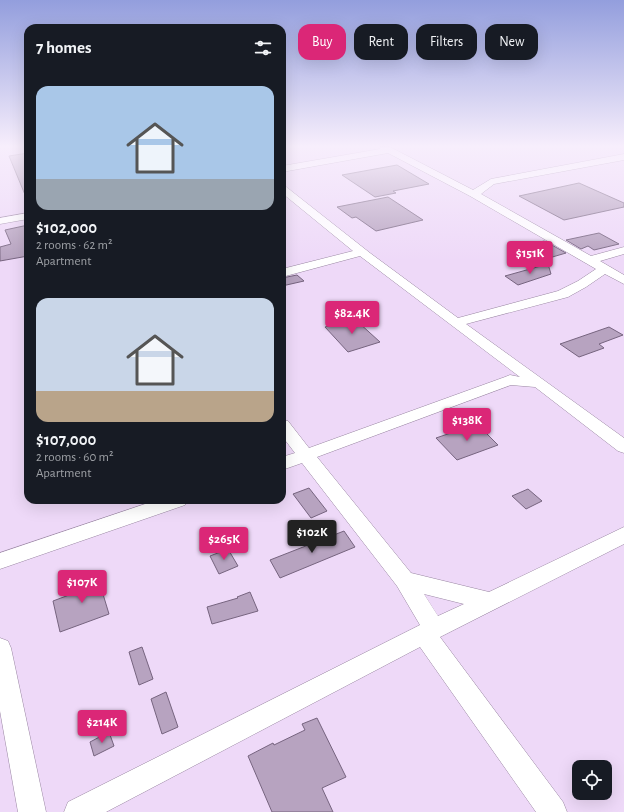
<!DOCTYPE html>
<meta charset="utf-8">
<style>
:root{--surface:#171b24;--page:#20242c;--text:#f1f3f6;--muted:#9ea1a6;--accent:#db2777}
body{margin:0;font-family:"Alegreya Sans",sans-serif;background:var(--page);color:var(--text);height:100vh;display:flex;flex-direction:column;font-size:15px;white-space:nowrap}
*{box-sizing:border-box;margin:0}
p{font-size:13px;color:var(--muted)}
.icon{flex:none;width:22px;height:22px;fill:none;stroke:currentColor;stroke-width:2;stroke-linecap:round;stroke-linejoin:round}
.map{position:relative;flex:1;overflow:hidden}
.details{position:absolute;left:24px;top:24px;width:262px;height:480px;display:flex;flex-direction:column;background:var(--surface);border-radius:12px;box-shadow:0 4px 16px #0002}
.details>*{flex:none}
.banner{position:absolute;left:298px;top:24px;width:266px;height:36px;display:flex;gap:8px}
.buttons{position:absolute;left:572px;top:760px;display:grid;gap:8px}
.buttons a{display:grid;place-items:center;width:40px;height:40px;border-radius:8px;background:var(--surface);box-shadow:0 4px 16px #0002;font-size:20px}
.price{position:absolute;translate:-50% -34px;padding:0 9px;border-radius:4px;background:var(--accent);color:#fff;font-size:13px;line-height:26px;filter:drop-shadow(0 1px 2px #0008)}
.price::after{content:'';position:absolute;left:50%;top:24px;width:12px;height:9px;margin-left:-6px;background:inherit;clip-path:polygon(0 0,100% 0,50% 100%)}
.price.on{background:#222;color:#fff}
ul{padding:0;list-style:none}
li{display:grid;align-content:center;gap:8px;height:212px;padding:0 12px}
li span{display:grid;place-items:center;height:124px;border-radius:12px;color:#555}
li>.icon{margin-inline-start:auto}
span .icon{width:72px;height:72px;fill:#fffc;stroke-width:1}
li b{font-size:17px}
h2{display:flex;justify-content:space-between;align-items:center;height:48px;padding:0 12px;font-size:17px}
.chip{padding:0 14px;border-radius:12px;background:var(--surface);box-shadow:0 4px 16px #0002;font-size:14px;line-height:36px}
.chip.on{background:var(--accent);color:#fff}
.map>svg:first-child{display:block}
.building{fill:#b7a3c0;stroke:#76647f}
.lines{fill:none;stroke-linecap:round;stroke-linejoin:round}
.minor-casing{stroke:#9986a2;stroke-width:1}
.minor{fill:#fff;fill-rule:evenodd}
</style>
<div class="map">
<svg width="624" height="812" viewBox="0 0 624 812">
<rect width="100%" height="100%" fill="#eed9f8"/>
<!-- building -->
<g class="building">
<path d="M28 153V202L9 156Z"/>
<path d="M397 165 429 184 393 191 396 193 375 197 342 175Z"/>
<path d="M579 183 624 203V207L564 220 519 196Z"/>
<path d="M388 197 423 220 376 231 356 217 352 218 337 207Z"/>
<path d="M28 225V256L0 261V247L11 244 5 230Z"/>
<path d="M599 233 619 244 594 250 588 246 581 249 566 240Z"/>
<path d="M544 241 550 244 566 253 532 263 536 253 525 246Z"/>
<path d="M548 264 551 274 518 285 505 276Z"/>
<path d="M297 275 304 281 282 286V278Z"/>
<path d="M353 320 356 323 358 322 380 342 348 352 325 327Z"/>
<path d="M609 327 623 335 599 344 604 348 579 357 560 344Z"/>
<path d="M477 424 498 445 457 460 436 438Z"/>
<path d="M309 488 327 511 311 518 293 494Z"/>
<path d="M528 489 542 501 526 509 512 496Z"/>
<path d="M344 531 355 547 280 578 270 560Z"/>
<path d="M228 549 238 566 219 574 210 556Z"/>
<path d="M96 571 109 614 60 632 53 601 77 592 74 580Z"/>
<path d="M250 592 258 611 212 624 207 607 238 598 237 597Z"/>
<path d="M142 647 153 679 139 685 129 652Z"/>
<path d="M166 692 178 727 162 734 151 699Z"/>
<path d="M317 718 346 777 322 788 333 812H272L248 756 273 743 274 745 305 730 302 724Z"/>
<path d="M109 732 114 746 94 756 90 742Z"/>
</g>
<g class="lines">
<!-- minor casing -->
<g class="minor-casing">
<g id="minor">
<path d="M379 147H390L473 190 491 179 624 154V160L494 184 481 194 591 256 624 247V254L600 261 624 275V284L605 274 586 287 568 297 466 324 624 438V453L618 451 535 387 511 385 317 457 411 573 489 592 624 527V544L440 637 563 802 567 812H536L420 647 106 812H64L68 802 420 625 397 586 302 463 282 470V457L295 453 282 436V420L288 421 309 448 505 377 510 375 520 377 360 256 282 277V269L353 251 282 193V185L285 186 370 253 458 318 558 291 578 281 596 269 470 196 388 153 282 172V166L380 149ZM424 594 464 604 438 616Z"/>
<path d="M28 213V219L0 224V218Z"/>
<path d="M157 500H187L185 505 0 569V553Z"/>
<path d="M0 638 8 641 11 648 46 812H18L0 711Z"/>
</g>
</g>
<!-- minor -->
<use href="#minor" class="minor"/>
</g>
<!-- sky -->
<linearGradient id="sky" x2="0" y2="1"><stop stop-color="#939edd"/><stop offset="0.56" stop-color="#f7eefc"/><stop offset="1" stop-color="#f7eefc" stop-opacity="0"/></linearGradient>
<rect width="624" height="261" fill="url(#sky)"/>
</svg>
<div class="buttons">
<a><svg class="icon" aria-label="locate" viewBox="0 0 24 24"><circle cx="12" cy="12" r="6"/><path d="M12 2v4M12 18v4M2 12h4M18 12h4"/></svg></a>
</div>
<b class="price" style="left:530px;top:275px">$151K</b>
<b class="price" style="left:352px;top:335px">$82.4K</b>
<b class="price" style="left:467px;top:442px">$138K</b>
<b class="price on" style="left:312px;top:554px">$102K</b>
<b class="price" style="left:224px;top:561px">$265K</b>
<b class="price" style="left:82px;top:604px">$107K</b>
<b class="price" style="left:102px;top:744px">$214K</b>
<div class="banner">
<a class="chip on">Buy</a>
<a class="chip">Rent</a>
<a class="chip">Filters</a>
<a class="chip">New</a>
</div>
<section class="details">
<h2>7 homes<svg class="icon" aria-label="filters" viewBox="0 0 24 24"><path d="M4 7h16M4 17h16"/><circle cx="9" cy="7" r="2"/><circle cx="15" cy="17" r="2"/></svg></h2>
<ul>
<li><span style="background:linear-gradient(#a9c7e8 75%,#9aa5b1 0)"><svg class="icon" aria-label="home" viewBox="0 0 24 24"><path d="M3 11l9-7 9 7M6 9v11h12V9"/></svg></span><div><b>$102,000</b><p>2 rooms · 62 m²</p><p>Apartment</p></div></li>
<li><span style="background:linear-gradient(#c9d6e8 75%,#b9a48a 0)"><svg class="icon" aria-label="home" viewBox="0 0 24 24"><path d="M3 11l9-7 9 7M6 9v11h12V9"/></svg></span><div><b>$107,000</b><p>2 rooms · 60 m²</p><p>Apartment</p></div></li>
</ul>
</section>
</div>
